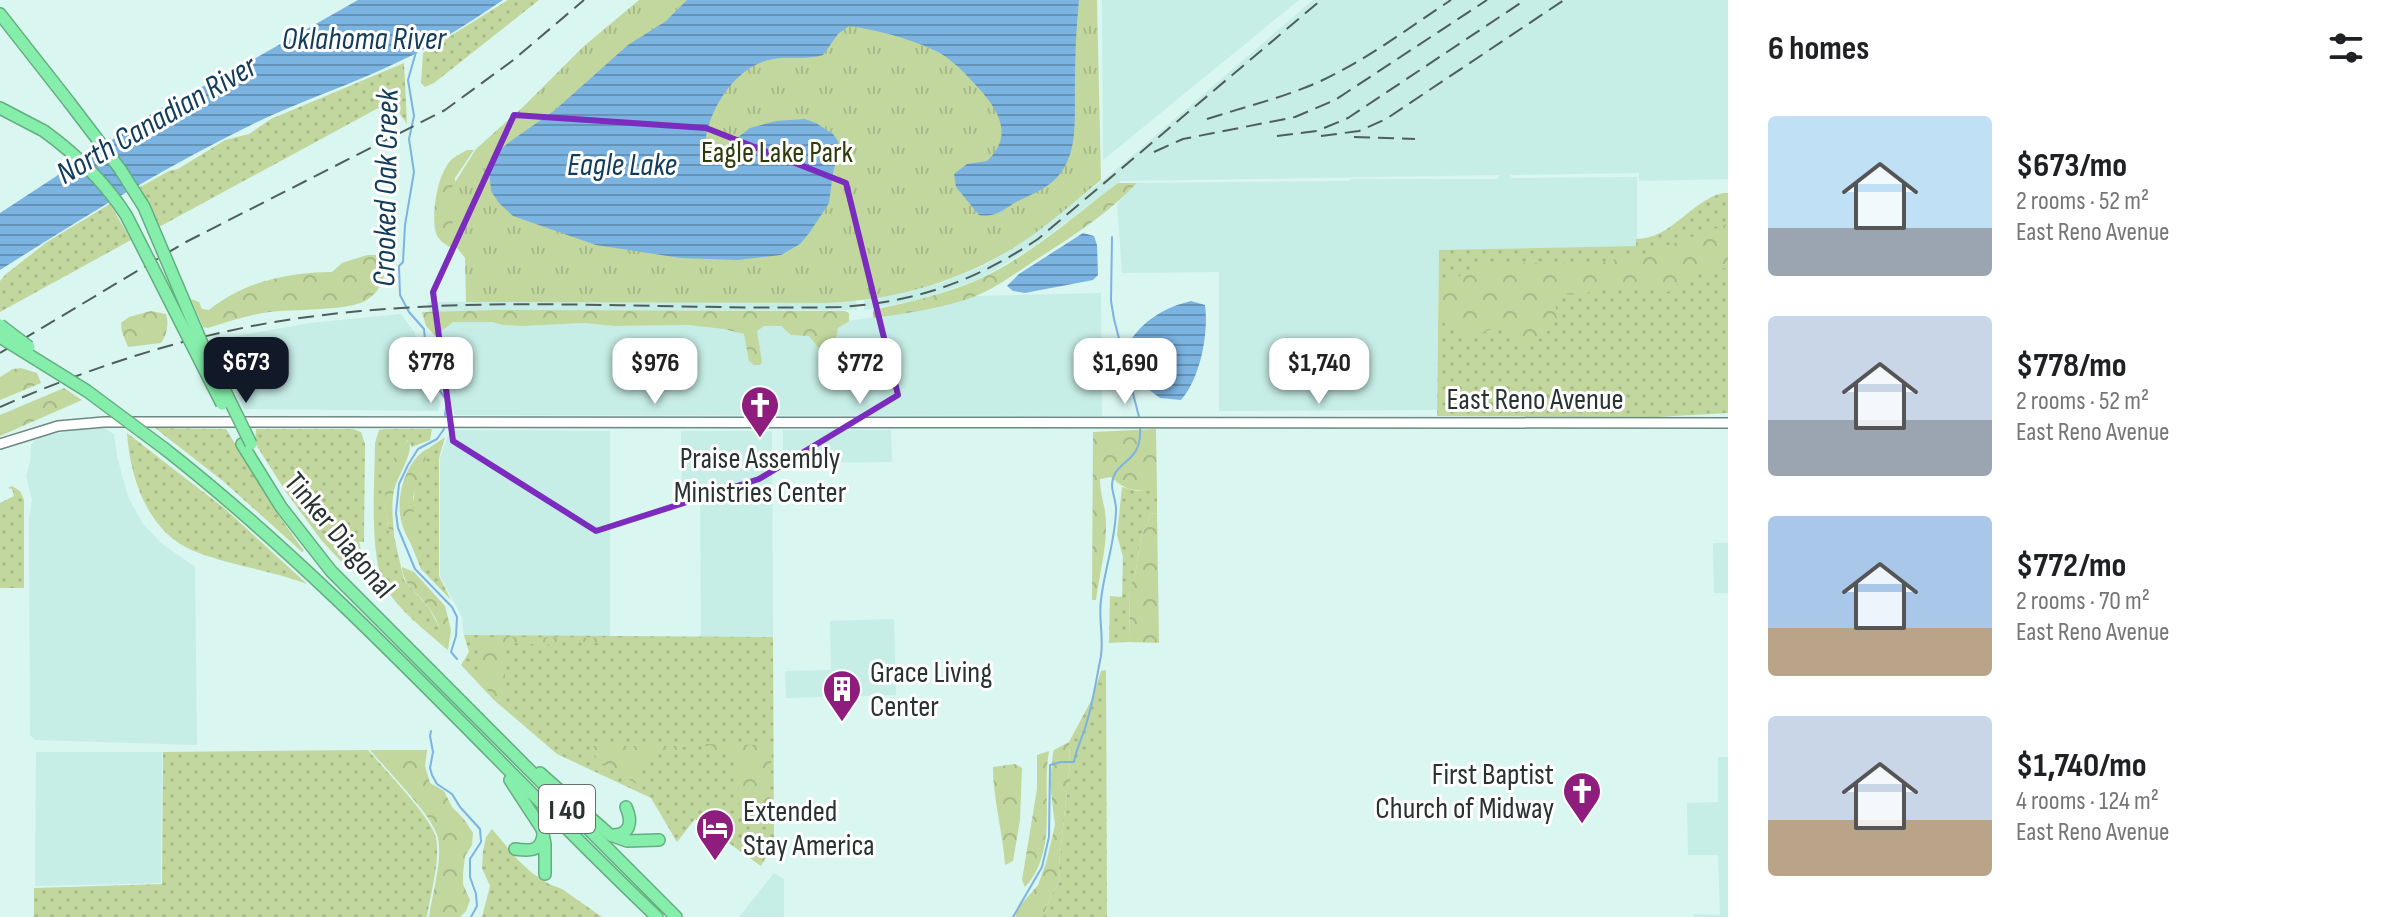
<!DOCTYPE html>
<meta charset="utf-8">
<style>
:root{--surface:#fff;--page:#f6f6f6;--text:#202124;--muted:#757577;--accent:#111827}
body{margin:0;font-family:"Sofia Sans Condensed",sans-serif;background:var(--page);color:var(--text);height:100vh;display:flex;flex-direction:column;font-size:30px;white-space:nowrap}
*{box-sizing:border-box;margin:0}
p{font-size:26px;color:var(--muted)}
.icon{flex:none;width:44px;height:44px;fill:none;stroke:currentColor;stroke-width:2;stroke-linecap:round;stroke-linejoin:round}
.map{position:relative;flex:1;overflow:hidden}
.panel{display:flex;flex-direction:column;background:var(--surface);width:680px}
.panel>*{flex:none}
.price{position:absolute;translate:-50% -68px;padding:0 18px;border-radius:16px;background:#fff;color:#222;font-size:26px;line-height:52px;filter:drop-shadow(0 2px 4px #0008)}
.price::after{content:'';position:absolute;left:50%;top:48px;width:24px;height:18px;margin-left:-12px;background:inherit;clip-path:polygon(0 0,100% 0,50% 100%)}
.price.current{background:var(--accent);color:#fff}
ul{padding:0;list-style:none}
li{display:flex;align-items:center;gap:24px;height:200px;padding:0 40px}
li span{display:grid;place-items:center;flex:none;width:224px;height:160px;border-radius:8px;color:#555}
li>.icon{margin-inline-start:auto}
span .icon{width:96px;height:96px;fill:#fffc;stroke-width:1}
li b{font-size:34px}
h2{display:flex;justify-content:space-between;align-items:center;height:96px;padding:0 40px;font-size:34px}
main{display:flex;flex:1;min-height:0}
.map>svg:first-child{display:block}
.built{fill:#c6ede6}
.grass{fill:url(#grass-dots)}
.forest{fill:url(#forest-crowns)}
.park{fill:url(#park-tufts)}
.water{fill:url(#water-rules)}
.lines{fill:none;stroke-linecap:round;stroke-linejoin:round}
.stream{stroke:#7bb3e1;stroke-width:2}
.secondary-casing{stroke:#6d8783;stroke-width:12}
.highway-casing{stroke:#64ad80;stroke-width:14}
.secondary{stroke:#fff;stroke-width:9}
.highway{stroke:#85eeaa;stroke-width:11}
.rail{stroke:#4f5e5b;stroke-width:2;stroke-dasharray:16 8;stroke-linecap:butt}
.highway-bridge-casing{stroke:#64ad80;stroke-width:14;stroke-linecap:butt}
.highway-bridge{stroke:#85eeaa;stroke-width:11}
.marked{fill:none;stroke:#7b2cbf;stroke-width:6;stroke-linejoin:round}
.labels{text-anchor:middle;stroke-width:6;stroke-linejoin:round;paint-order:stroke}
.shield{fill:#fff;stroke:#68706f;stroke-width:2}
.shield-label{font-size:28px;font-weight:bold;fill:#283331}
.park-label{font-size:30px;fill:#2e3b0b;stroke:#fff}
.street-label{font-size:30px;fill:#283331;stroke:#fff}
.poi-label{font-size:30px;fill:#283331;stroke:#fff;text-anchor:start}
.water-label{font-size:32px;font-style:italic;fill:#113c5b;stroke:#fff}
</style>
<main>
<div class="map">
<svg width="1728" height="917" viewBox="0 0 1728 917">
<defs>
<pattern id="grass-dots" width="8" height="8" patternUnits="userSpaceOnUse" patternTransform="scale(2)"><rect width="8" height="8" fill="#c2d79d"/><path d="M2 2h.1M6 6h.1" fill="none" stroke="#a7b988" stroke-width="1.8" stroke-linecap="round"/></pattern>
<pattern id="forest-crowns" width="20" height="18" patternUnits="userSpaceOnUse" patternTransform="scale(2)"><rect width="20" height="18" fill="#c2d79d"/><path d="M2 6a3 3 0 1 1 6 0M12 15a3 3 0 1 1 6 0" fill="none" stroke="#a7b988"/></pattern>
<pattern id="park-tufts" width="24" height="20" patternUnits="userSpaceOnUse" patternTransform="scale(2)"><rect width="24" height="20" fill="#c2d79d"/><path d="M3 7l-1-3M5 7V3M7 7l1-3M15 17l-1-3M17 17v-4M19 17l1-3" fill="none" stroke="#a7b988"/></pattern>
<pattern id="water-rules" width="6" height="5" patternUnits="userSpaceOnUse" patternTransform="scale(2)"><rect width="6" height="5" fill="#7bb3e1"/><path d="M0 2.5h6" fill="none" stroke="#6592b7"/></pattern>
</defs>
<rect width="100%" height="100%" fill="#d9f6f1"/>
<!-- built -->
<g class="built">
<path d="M1102 0H1299L1103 160Z"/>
<path d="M1313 0H1728V179L1639 181V173L1510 175 1512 178 1637 177V246L1439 250 1437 410 1219 411V272L1122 273 1117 204 1137 183 1348 181 1351 179H1497L1500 175 1121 181 1154 156 1033 247 980 279 919 300 864 310V300L939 284 985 265 1018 245 1111 174Z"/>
<path d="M1101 293 1102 416 454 415 438 339 443 329 453 322H493L503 325 523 326 584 323 614 326 688 325 725 329 847 321 907 313 976 296Z"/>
<path d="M567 301 826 303 856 301 857 310H495L429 312 428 302Z"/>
<path d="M401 314 415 333 416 349 422 366 429 386 441 403 438 411 244 409 213 340 310 323Z"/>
<path d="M92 428H104L114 434 117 456 128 497 143 524 161 543 195 567 197 745 35 740 30 735 29 518 32 500 26 476 30 462 31 445 35 440 48 435Z"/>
<path d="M450 430 610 431V637L464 635 462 617 440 576V458Z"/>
<path d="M783 430H891L892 462 783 463Z"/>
<path d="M681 431H772L773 637 701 638 700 488H682Z"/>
<path d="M1713 543H1728V593H1714Z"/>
<path d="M894 619 896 695 786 698 785 671 831 670 830 621Z"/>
<path d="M36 752H162L161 883 35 886Z"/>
<path d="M1718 757H1728V917H1694V914L1720 915 1718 855H1688L1687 803 1718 802Z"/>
<path d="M774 873 784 879V917H739Z"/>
</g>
<!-- grass -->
<g class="grass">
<path d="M508 0H539L434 83 425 87 421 83 423 53Z"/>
<path d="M404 63 407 124 395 107 382 106 159 227 140 187 169 171 178 169 225 140 249 134 271 119Z"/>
<path d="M1723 193H1728V413L1657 417 1437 416 1439 250 1636 246V239C1672 239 1690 201 1723 193Z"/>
<path d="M110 204 131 240 0 312V281L6 274 47 242Z"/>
<path d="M155 428 226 429 279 516 304 551 302 552 223 481Z"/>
<path d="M256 429H353L361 432 365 444 364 542H359L364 562H356L350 571 322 541 286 492 255 443Z"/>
<path d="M385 429H432L430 440 412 447 408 440C385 466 381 503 390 535L394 536 404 580 429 608 443 634 444 647C425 630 401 612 387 590 368 560 375 480 375 443L379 430Z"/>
<path d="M127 433 224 508 307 584C271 570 231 566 194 551 148 533 130 478 127 433Z"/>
<path d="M445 437 439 458V576L451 600 421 569 411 544H415L412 507 416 485 429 448Z"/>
<path d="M12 486 20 491 24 500V588H0V503L14 496 12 489 8 488Z"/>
<path d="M1122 487 1136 491H1157V513L1151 514 1141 537 1136 570 1130 587 1129 642 1109 643 1110 596 1122 597 1123 557 1117 535Z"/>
<path d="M464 635 773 637 774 844 761 866 695 819 677 842 651 798 557 754 494 700 461 665 469 652Z"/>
<path d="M1106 670 1107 917H1043L1051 895 1060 881 1059 865 1070 763 1069 742 1092 699 1101 671Z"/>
<path d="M368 750C384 769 429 815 435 835 442 855 430 896 427 917H34V888L162 884 163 752Z"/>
<path d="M492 829 518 860 532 873 549 884 562 889 602 917H482L490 886 482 868 483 851 486 837Z"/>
</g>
<!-- forest -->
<g class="forest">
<path d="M467 150H474L455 178 457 244 449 247C444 243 438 240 436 233 431 214 437 175 451 160 455 156 462 153 467 150Z"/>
<path d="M1118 183H1137C1107 215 1071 237 1034 261 1016 273 996 288 976 296 948 307 904 314 873 318V310C909 302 946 294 980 279 1031 255 1074 216 1118 183Z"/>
<path d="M1728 224V268C1709 269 1694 273 1678 283L1676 290 1663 293 1649 289 1615 288 1590 292 1580 295 1560 294 1555 300 1557 319C1546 334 1540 345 1520 342 1509 325 1491 325 1477 337H1471L1463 330 1446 327 1441 315 1443 279H1455L1468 271 1485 264 1549 263 1591 265 1621 258 1635 257Z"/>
<path d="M367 255H380L386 260C386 277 380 294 363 302 341 311 294 309 269 312 248 315 228 322 208 328L203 327 191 299 199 302 202 309 209 310C243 282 289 272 332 272L342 263Z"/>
<path d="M495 310 845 311 849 313V321L838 328 833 354C820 354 817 345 809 336L791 335 781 326H764L757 331 762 362 760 365H754L749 361 744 334 724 329 688 325 614 326 584 323 523 326 503 325 492 322H453L439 333 438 339 426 326 422 312Z"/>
<path d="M151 311 166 314C169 323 167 335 161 343L128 347 122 332 121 323 129 317Z"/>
<path d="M21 368 37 373 41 383 0 400V377L13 369Z"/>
<path d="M64 388 82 400 0 436V415Z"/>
<path d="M1156 429 1157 491C1136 491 1127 492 1111 477L1100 479C1100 491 1103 500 1105 511 1109 541 1100 570 1096 600H1092L1093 432Z"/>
<path d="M409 440C414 454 398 474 394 490 391 504 393 521 394 536H390C384 512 381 476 396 455 399 449 404 445 409 440Z"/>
<path d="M429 448 413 497 415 544H411C406 535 401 525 400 514 397 492 408 457 429 448Z"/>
<path d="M1157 513 1159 643 1129 642 1130 587 1136 570 1141 537 1151 514Z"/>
<path d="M402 567 414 572 445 606 451 630 448 650 444 647C443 632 436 616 426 604 416 591 403 585 402 567Z"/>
<path d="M480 637 612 638V640L590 644 573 641 555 642 548 645 515 643 505 647 502 667 506 678 502 698H494L478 679 483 666Z"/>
<path d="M1069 742 1070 763 1059 865 1060 881 1051 895 1043 917H1015L1018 908 1038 885 1046 863 1055 825 1050 784 1053 753 1054 750Z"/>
<path d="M702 744 772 745 769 813 764 827 757 826 739 812 738 756 727 755Z"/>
<path d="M589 746H686L668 753H649L643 762 640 786 599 761Z"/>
<path d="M370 750H427L425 766 430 783 444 791 452 807 463 818 473 833 472 845 465 856 463 874V884L470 900 466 911 460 917H429C432 895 444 856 437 835 431 814 386 769 370 750Z"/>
<path d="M1049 751C1041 795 1059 851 1025 887L1022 880 1037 789V755Z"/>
<path d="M1015 764 1022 768 1020 820 1013 861 1005 865C1003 832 993 800 993 767Z"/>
</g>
<!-- park -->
<path class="park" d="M639 0H1097L1101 180C1074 202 1047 226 1018 245 960 282 894 300 826 303L466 302 465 258 453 243 452 187 476 149 523 107 584 46Z"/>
<!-- water -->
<g class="water">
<path d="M358 0H503C469 23 435 45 398 62 351 85 300 101 253 124 165 167 82 218 0 270V213L159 109 233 71Z"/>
<path d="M687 0H1079C1076 29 1075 57 1075 86 1074 116 1079 151 1059 175 1049 188 1032 194 1018 201 1003 209 997 218 979 215L956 187 954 174 967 164 987 161C1017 133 995 105 972 81 961 69 949 57 934 50 908 38 877 30 849 26L838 34 823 55C808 60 789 56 773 59 736 65 707 110 705 146L712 153 720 151 750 128 776 121 805 119 816 123 833 134 838 141 839 152 833 172 829 203 810 232 800 244 781 255 737 260 681 258 596 245 513 216 499 203 491 191 489 168 495 155 508 143 555 110 628 45 666 21Z"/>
<path d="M1083 233 1094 236 1097 245 1098 275 1093 280 1025 293 1013 291 1007 286 1019 274Z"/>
<path d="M1191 301 1205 305C1209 333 1200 379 1181 400L1160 398 1148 389 1142 360 1135 350 1132 338C1148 317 1167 307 1191 301Z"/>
</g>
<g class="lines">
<!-- stream -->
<g class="stream">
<path d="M416 52 408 80 414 116 409 139 414 172 405 225 403 262 399 266 400 295 409 312 424 329 426 351 432 380 447 401 445 415"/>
<path d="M1112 237 1111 301 1114 319 1139 417"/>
<path d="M444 429 437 439 418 449 408 465 399 484 396 513 398 528 415 569 452 607 457 617 456 636 451 652 457 659"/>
<path d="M431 731 430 736 433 752 430 768 432 775 437 784 452 794 460 807 480 829 481 842 470 859V877L476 894 477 906 471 917"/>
<path d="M1013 917 1042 867 1049 837 1050 765 1061 762H1074C1076 748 1084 735 1087 721 1093 702 1096 681 1100 661 1105 641 1098 620 1101 600 1104 571 1116 539 1116 509 1116 501 1112 492 1112 485 1113 459 1143 465 1140 427"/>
</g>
<!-- secondary casing -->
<g class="secondary-casing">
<path id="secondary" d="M0 444 58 426 104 422 1728 423"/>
</g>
<!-- highway casing -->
<g class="highway-casing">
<g id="highway">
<path d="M0 14 69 102"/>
<path d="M0 108 44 131"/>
<path d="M242 444 281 507 331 571 676 917"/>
<path d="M165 449C343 589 493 761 657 917"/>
<path d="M540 773 610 835 627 841 659 840"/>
<path d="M510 780 542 829 545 844V874"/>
<path d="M611 835C630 836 633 822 626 807"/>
<path d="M515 849C529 851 541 852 543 835"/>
</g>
</g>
<!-- secondary -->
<use href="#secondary" class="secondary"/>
<!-- highway -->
<use href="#highway" class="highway"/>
<!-- rail -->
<g class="rail">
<path d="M1207 119C1247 106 1287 97 1325 79 1369 58 1410 27 1451 0"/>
<path d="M1277 136 1317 131 1348 118 1525 0"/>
<path d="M1321 136 1359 131 1386 119 1564 0"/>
<path d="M1354 137 1415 139"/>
<path d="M1154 152 1183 139 1295 117 1335 100 1487 0"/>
<path d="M0 353 184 243 445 110 512 61 584 0"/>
<path d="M0 407C98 364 201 331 308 317 484 293 664 311 841 307 917 302 975 281 1038 239L1321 0"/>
</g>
<!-- highway-bridge casing -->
<g class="highway-bridge-casing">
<g id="highway-bridge">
<path d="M69 102 120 169 144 207 203 346 251 444"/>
<path d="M44 131C77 155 104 181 126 215L222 404"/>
<path d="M0 325 29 347"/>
<path d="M0 337 87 391 165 449"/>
</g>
</g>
<!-- highway-bridge -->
<use href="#highway-bridge" class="highway-bridge"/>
</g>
<!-- marked area -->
<path class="marked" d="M514 115 706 128 846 183 898 395 759 479 596 531 453 441 433 292Z"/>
<!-- icons -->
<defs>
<g id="church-pin" transform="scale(2)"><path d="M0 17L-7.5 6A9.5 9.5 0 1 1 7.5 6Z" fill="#8f1d7e" stroke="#fff"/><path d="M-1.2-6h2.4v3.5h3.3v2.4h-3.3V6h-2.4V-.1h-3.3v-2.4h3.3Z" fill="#fff"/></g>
<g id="building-pin" transform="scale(2)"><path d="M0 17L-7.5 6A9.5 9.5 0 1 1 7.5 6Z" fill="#8f1d7e" stroke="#fff"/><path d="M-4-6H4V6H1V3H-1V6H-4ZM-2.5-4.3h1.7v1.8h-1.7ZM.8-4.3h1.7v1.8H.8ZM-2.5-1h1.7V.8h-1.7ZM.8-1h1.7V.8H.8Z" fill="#fff"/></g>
<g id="hotel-pin" transform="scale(2)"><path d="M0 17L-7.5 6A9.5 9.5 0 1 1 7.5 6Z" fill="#8f1d7e" stroke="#fff"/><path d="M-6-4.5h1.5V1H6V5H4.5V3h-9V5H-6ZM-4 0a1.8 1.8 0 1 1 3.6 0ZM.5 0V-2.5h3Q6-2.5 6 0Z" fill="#fff"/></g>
</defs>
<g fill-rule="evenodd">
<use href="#church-pin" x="760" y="405"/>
<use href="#building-pin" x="842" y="689"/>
<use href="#church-pin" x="1582" y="791"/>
<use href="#hotel-pin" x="715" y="828"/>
</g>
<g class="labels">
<!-- shield labels -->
<rect class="shield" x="539" y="785" width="56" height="48" rx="6"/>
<g class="shield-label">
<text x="567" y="819">I 40</text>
</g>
<!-- park labels -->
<g class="park-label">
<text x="777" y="162">Eagle Lake Park</text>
</g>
<!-- street labels -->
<g class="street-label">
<text x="1535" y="409">East Reno Avenue</text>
<text transform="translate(340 535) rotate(50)" y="10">Tinker Diagonal</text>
</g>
<!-- poi labels -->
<g class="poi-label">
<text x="760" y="468" text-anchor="middle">Praise Assembly<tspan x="760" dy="34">Ministries Center</tspan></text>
<text x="870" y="682">Grace Living<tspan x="870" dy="34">Center</tspan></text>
<text x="1554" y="784" text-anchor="end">First Baptist<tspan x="1554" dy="34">Church of Midway</tspan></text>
<text x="743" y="821">Extended<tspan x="743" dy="34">Stay America</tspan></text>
</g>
<!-- water labels -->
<g class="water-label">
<text x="364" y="49">Oklahoma River</text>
<text transform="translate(156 119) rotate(-30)" y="11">North Canadian River</text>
<text x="622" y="175">Eagle Lake</text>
<text transform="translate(385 188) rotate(-89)" y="11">Crooked Oak Creek</text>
</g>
</g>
</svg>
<b class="price current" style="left:246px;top:405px">$673</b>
<b class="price" style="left:431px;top:405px">$778</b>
<b class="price" style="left:655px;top:406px">$976</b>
<b class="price" style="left:860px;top:406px">$772</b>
<b class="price" style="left:1125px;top:406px">$1,690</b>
<b class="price" style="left:1319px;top:406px">$1,740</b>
</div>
<section class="panel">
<h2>6 homes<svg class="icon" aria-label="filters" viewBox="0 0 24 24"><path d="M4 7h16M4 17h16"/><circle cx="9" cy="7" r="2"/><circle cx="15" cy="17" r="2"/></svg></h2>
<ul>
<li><span style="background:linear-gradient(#bfe0f5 70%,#9aa5b1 0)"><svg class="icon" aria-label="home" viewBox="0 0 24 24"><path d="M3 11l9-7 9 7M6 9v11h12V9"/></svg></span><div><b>$673/mo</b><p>2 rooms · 52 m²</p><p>East Reno Avenue</p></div></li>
<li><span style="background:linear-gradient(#c9d6e8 65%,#9aa5b1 0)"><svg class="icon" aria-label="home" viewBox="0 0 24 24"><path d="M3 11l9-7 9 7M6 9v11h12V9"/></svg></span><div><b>$778/mo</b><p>2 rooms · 52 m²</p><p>East Reno Avenue</p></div></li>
<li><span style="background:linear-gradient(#a9c7e8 70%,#b9a48a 0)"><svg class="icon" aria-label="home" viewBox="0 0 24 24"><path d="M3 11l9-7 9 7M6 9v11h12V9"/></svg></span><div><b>$772/mo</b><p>2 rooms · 70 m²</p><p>East Reno Avenue</p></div></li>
<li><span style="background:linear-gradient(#c9d6e8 65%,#b9a48a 0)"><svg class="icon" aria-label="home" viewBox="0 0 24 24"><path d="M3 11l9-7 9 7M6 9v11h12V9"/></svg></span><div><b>$1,740/mo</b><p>4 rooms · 124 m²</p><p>East Reno Avenue</p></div></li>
</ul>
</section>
</main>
